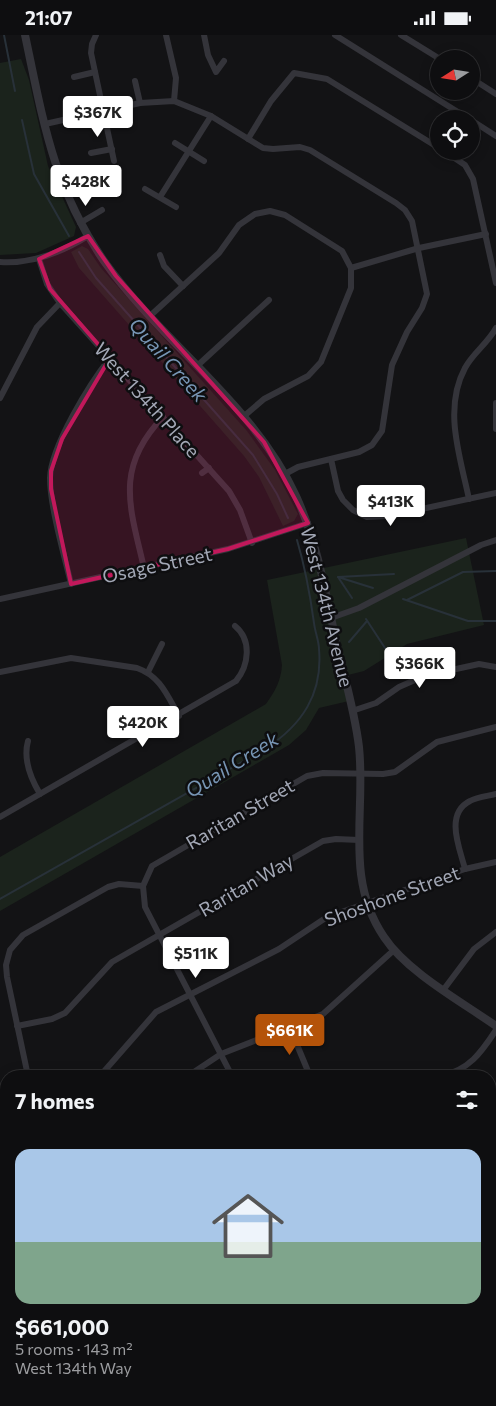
<!DOCTYPE html>
<meta charset="utf-8">
<style>
:root{--surface:#0e0e10;--page:#171719;--text:#f1f3f6;--muted:#9b9c9f;--line:#2e2e30;--accent:#b45309}
body{margin:0;font-family:Commissioner,sans-serif;background:var(--page);color:var(--text);height:100vh;display:flex;flex-direction:column;font-size:19px;white-space:nowrap}
*{box-sizing:border-box;margin:0}
p{font-size:16px;color:var(--muted)}
.icon{flex:none;width:28px;height:28px;fill:none;stroke:currentColor;stroke-width:2;stroke-linecap:round;stroke-linejoin:round}
.map{position:relative;flex:1;overflow:hidden}
.side{position:absolute;left:0px;top:1035px;width:496px;height:336px;display:flex;flex-direction:column;background:var(--surface);border-radius:20px 20px 0 0;box-shadow:0 2px 12px #0003,0 0 0 1px var(--line)}
.side>*{flex:none}
.needle{width:32px;rotate:258deg}
.tools{position:absolute;left:430px;top:15px;display:grid;gap:10px}
.tools a{display:grid;place-items:center;width:50px;height:50px;border-radius:50%;background:var(--surface);box-shadow:0 2px 12px #0003,0 0 0 1px var(--line);font-size:25px}
.price{position:absolute;translate:-50% -42px;padding:0 11px;border-radius:5px;background:#fff;color:#222;font-size:16px;line-height:32px;filter:drop-shadow(0 1px 2px #0008)}
.price::after{content:'';position:absolute;left:50%;top:30px;width:15px;height:11px;margin-left:-8px;background:inherit;clip-path:polygon(0 0,100% 0,50% 100%)}
.price.selected{background:var(--accent);color:#fff}
ul{padding:0;list-style:none}
li{display:grid;align-content:center;gap:10px;height:265px;padding:0 15px}
li+li{border-top:1px solid var(--line)}
li span{display:grid;place-items:center;height:155px;border-radius:15px;color:#555}
li>.icon{margin-inline-start:auto}
span .icon{width:90px;height:90px;fill:#fffc;stroke-width:1}
li b{font-size:21px}
h2{display:flex;justify-content:space-between;align-items:center;height:60px;padding:0 15px;font-size:21px}
.status{display:flex;justify-content:space-between;align-items:center;height:35px;padding:0 25px;background:var(--surface);direction:ltr}
.status svg{height:14px;fill:currentColor}
.map>svg:first-child{display:block}
.green{fill:#1b231c}
.lines{fill:none;stroke-linecap:round;stroke-linejoin:round}
.stream{stroke:#283139;stroke-width:2}
.minor{stroke:#34343a;stroke-width:6}
.tertiary{stroke:#34343a;stroke-width:8}
.secondary{stroke:#41434a;stroke-width:9}
.marked{fill:#c2185b;fill-opacity:0.2;stroke:#c2185b;stroke-width:4;stroke-linejoin:round}
.labels{text-anchor:middle;stroke-width:5;stroke-linejoin:round;paint-order:stroke}
.street-label{font-size:19px;fill:#a3a8b6;stroke:#0e0e10}
.water-label{font-size:20px;font-style:italic;fill:#7795b4;stroke:#0e0e10}
</style>
<div class="status"><b>21:07</b><svg viewBox="0 0 49 12"><path d="M0 12V9h3v3zM5 12V6h3v6zM10 12V3h3v9zM15 12V0h3v12zM26 1h20v11H26zM47 4h2v5h-2z"/></svg></div>
<div class="map">
<svg width="496" height="1371" viewBox="0 0 496 1371">
<rect width="100%" height="100%" fill="#131315"/>
<!-- green -->
<g class="green">
<path d="M21 24 29 45 48 131 76 192 74 201 36 218 0 220V28Z"/>
<path d="M82 211 88 214 101 233 247 396 275 435 298 479 294 486 283 491 259 442 244 421 79 233 71 217Z"/>
<path d="M466 503 484 590 407 609 364 636 344 641 349 666 319 673 306 695 289 710 0 876V822L266 669C275 656 281 646 282 630L267 545Z"/>
</g>
<g class="lines">
<!-- stream -->
<g class="stream">
<path d="M4 0 15 56"/>
<path d="M22 85 34 139 69 201"/>
<path d="M79 217 96 243 253 420 277 459 288 483"/>
<path d="M338 542 352 563"/>
<path d="M373 553 338 542 394 539"/>
<path d="M403 564 468 586H496"/>
<path d="M407 565 463 537 496 536"/>
<path d="M366 584 385 613"/>
<path d="M349 607 367 586"/>
<path d="M0 864 265 714C302 690 323 659 319 614 319 606 315 597 314 588 310 559 305 532 297 505"/>
</g>
<!-- minor -->
<g class="minor">
<path d="M96 0 92 9 91 18 114 126"/>
<path d="M166 0 176 43 174 66"/>
<path d="M204 0 208 20 216 37 224 26"/>
<path d="M335 0 469 84"/>
<path d="M401 0 440 24"/>
<path d="M74 42 95 37"/>
<path d="M471 43 496 59"/>
<path d="M135 46 140 68"/>
<path d="M471 85 496 101"/>
<path d="M45 89 140 68 174 66 211 81 263 113 273 114 300 112 310 115 396 168 405 175 412 186 427 259 422 273 407 297 392 330 382 396 372 410 359 417 298 432 285 439"/>
<path d="M248 104 271 66 294 38 327 44 439 113"/>
<path d="M175 108 204 126"/>
<path d="M444 116 465 130 473 144 496 248"/>
<path d="M91 118 112 114"/>
<path d="M145 154 176 172"/>
<path d="M160 162 211 81"/>
<path d="M80 188 102 175"/>
<path d="M160 220 164 231 183 251"/>
<path d="M39 224 47 249 60 268 229 456 240 475 252 508"/>
<path d="M0 227C33 229 61 218 88 201"/>
<path d="M351 233 419 213 486 199"/>
<path d="M151 280 219 218 239 190 255 179 270 176 285 180 342 216 351 233V253L321 327 308 341 264 364 243 382"/>
<path d="M197 331 269 265"/>
<path d="M0 363 37 292 60 268"/>
<path d="M496 368V394"/>
<path d="M331 424 338 456 343 465 353 475 367 482 389 481 496 458"/>
<path d="M202 438 209 433"/>
<path d="M469 464C460 421 443 374 465 333 473 318 488 308 496 293"/>
<path d="M144 533C130 472 114 433 163 382"/>
<path d="M71 549C64 519 50 471 50 443 51 411 90 348 110 323"/>
<path d="M0 564 228 514 308 488"/>
<path d="M331 583 359 573 481 510 496 505"/>
<path d="M0 637 71 623 137 633C160 641 167 660 179 681"/>
<path d="M148 637 162 609"/>
<path d="M352 676 376 668 399 652 424 641 479 629 496 632"/>
<path d="M28 706C23 724 31 744 40 759"/>
<path d="M0 782 236 646C249 630 252 605 235 591"/>
<path d="M465 834C460 814 444 779 470 766 477 762 488 761 496 759"/>
<path d="M444 954 474 914 496 897"/>
<path d="M17 991 52 984 65 978 112 927 323 806 336 804 359 805"/>
<path d="M290 993 310 1041"/>
<path d="M28 1041 7 942 6 930 10 915 23 900 108 852 119 849 143 851"/>
<path d="M100 1041 156 977 279 914 327 882 465 834 496 827"/>
<path d="M188 1041 221 1019 323 979 394 915"/>
<path d="M232 1041 145 872 143 851 152 831 307 741 323 738 383 739 395 737 437 707 496 692"/>
<path d="M441 1041C469 1035 481 1018 496 995"/>
<path d="M490 1103 496 1102"/>
<path d="M490 1177 496 1175"/>
<path d="M490 1288 496 1286"/>
<path d="M490 1358 496 1357"/>
<path d="M490 1364 492 1371"/>
<path d="M347 1365 348 1371"/>
<path d="M417 1365 418 1371"/>
<path d="M123 1371 150 1365"/>
<path d="M433 1371 459 1365"/>
</g>
<!-- tertiary -->
<path class="tertiary" d="M25 0C43 85 53 152 104 226 162 308 253 368 296 461 318 509 326 560 337 611 345 644 355 678 359 712 366 777 344 844 384 902 407 937 462 967 496 991"/>
<!-- secondary -->
<g class="secondary">
<path d="M0 1168 6 1196"/>
<path d="M0 1224 6 1249"/>
<path d="M490 1233 496 1232"/>
<path d="M0 1338 6 1337"/>
<path d="M0 1349 6 1348"/>
<path d="M36 1365 37 1371"/>
<path d="M45 1365 46 1371"/>
</g>
</g>
<!-- marked area -->
<path class="marked" d="M88 201 116 241 264 407 308 488 228 514 71 549 51 454V436L62 404 110 323 50 254 39 224Z"/>
<g class="labels">
<!-- street labels -->
<g class="street-label">
<text transform="translate(147 365) rotate(48)" y="7">West 134th Place</text>
<text transform="translate(157 530) rotate(-12)" y="7">Osage Street</text>
<text transform="translate(327 572) rotate(76)" y="7">West 134th Avenue</text>
<text transform="translate(240 779) rotate(-30)" y="7">Raritan Street</text>
<text transform="translate(246 850) rotate(-30)" y="7">Raritan Way</text>
<text transform="translate(392 861) rotate(-20)" y="7">Shoshone Street</text>
</g>
<!-- water labels -->
<g class="water-label">
<text transform="translate(168 325) rotate(48)" y="7">Quail Creek</text>
<text transform="translate(232 730) rotate(-32)" y="7">Quail Creek</text>
</g>
</g>
</svg>
<div class="tools">
<a><svg class="needle" viewBox="-14 -14 28 28"><path d="M0-13l5 13h-10z" fill="#e53935"/><path d="M0 13l5-13h-10z" fill="#9b9c9f"/></svg></a>
<a><svg class="icon" aria-label="locate" viewBox="0 0 24 24"><circle cx="12" cy="12" r="6"/><path d="M12 2v4M12 18v4M2 12h4M18 12h4"/></svg></a>
</div>
<b class="price" style="left:98px;top:103px">$367K</b>
<b class="price" style="left:86px;top:172px">$428K</b>
<b class="price" style="left:391px;top:492px">$413K</b>
<b class="price" style="left:420px;top:654px">$366K</b>
<b class="price" style="left:143px;top:713px">$420K</b>
<b class="price" style="left:196px;top:944px">$511K</b>
<b class="price selected" style="left:290px;top:1021px">$661K</b>
<section class="side">
<h2>7 homes<svg class="icon" aria-label="filters" viewBox="0 0 24 24"><path d="M4 7h16M4 17h16"/><circle cx="9" cy="7" r="2"/><circle cx="15" cy="17" r="2"/></svg></h2>
<ul>
<li><span style="background:linear-gradient(#a9c7e8 60%,#7fa58c 0)"><svg class="icon" aria-label="home" viewBox="0 0 24 24"><path d="M3 11l9-7 9 7M6 9v11h12V9"/></svg></span><div><b>$661,000</b><p>5 rooms · 143 m²</p><p>West 134th Way</p></div></li>
</ul>
</section>
</div>
